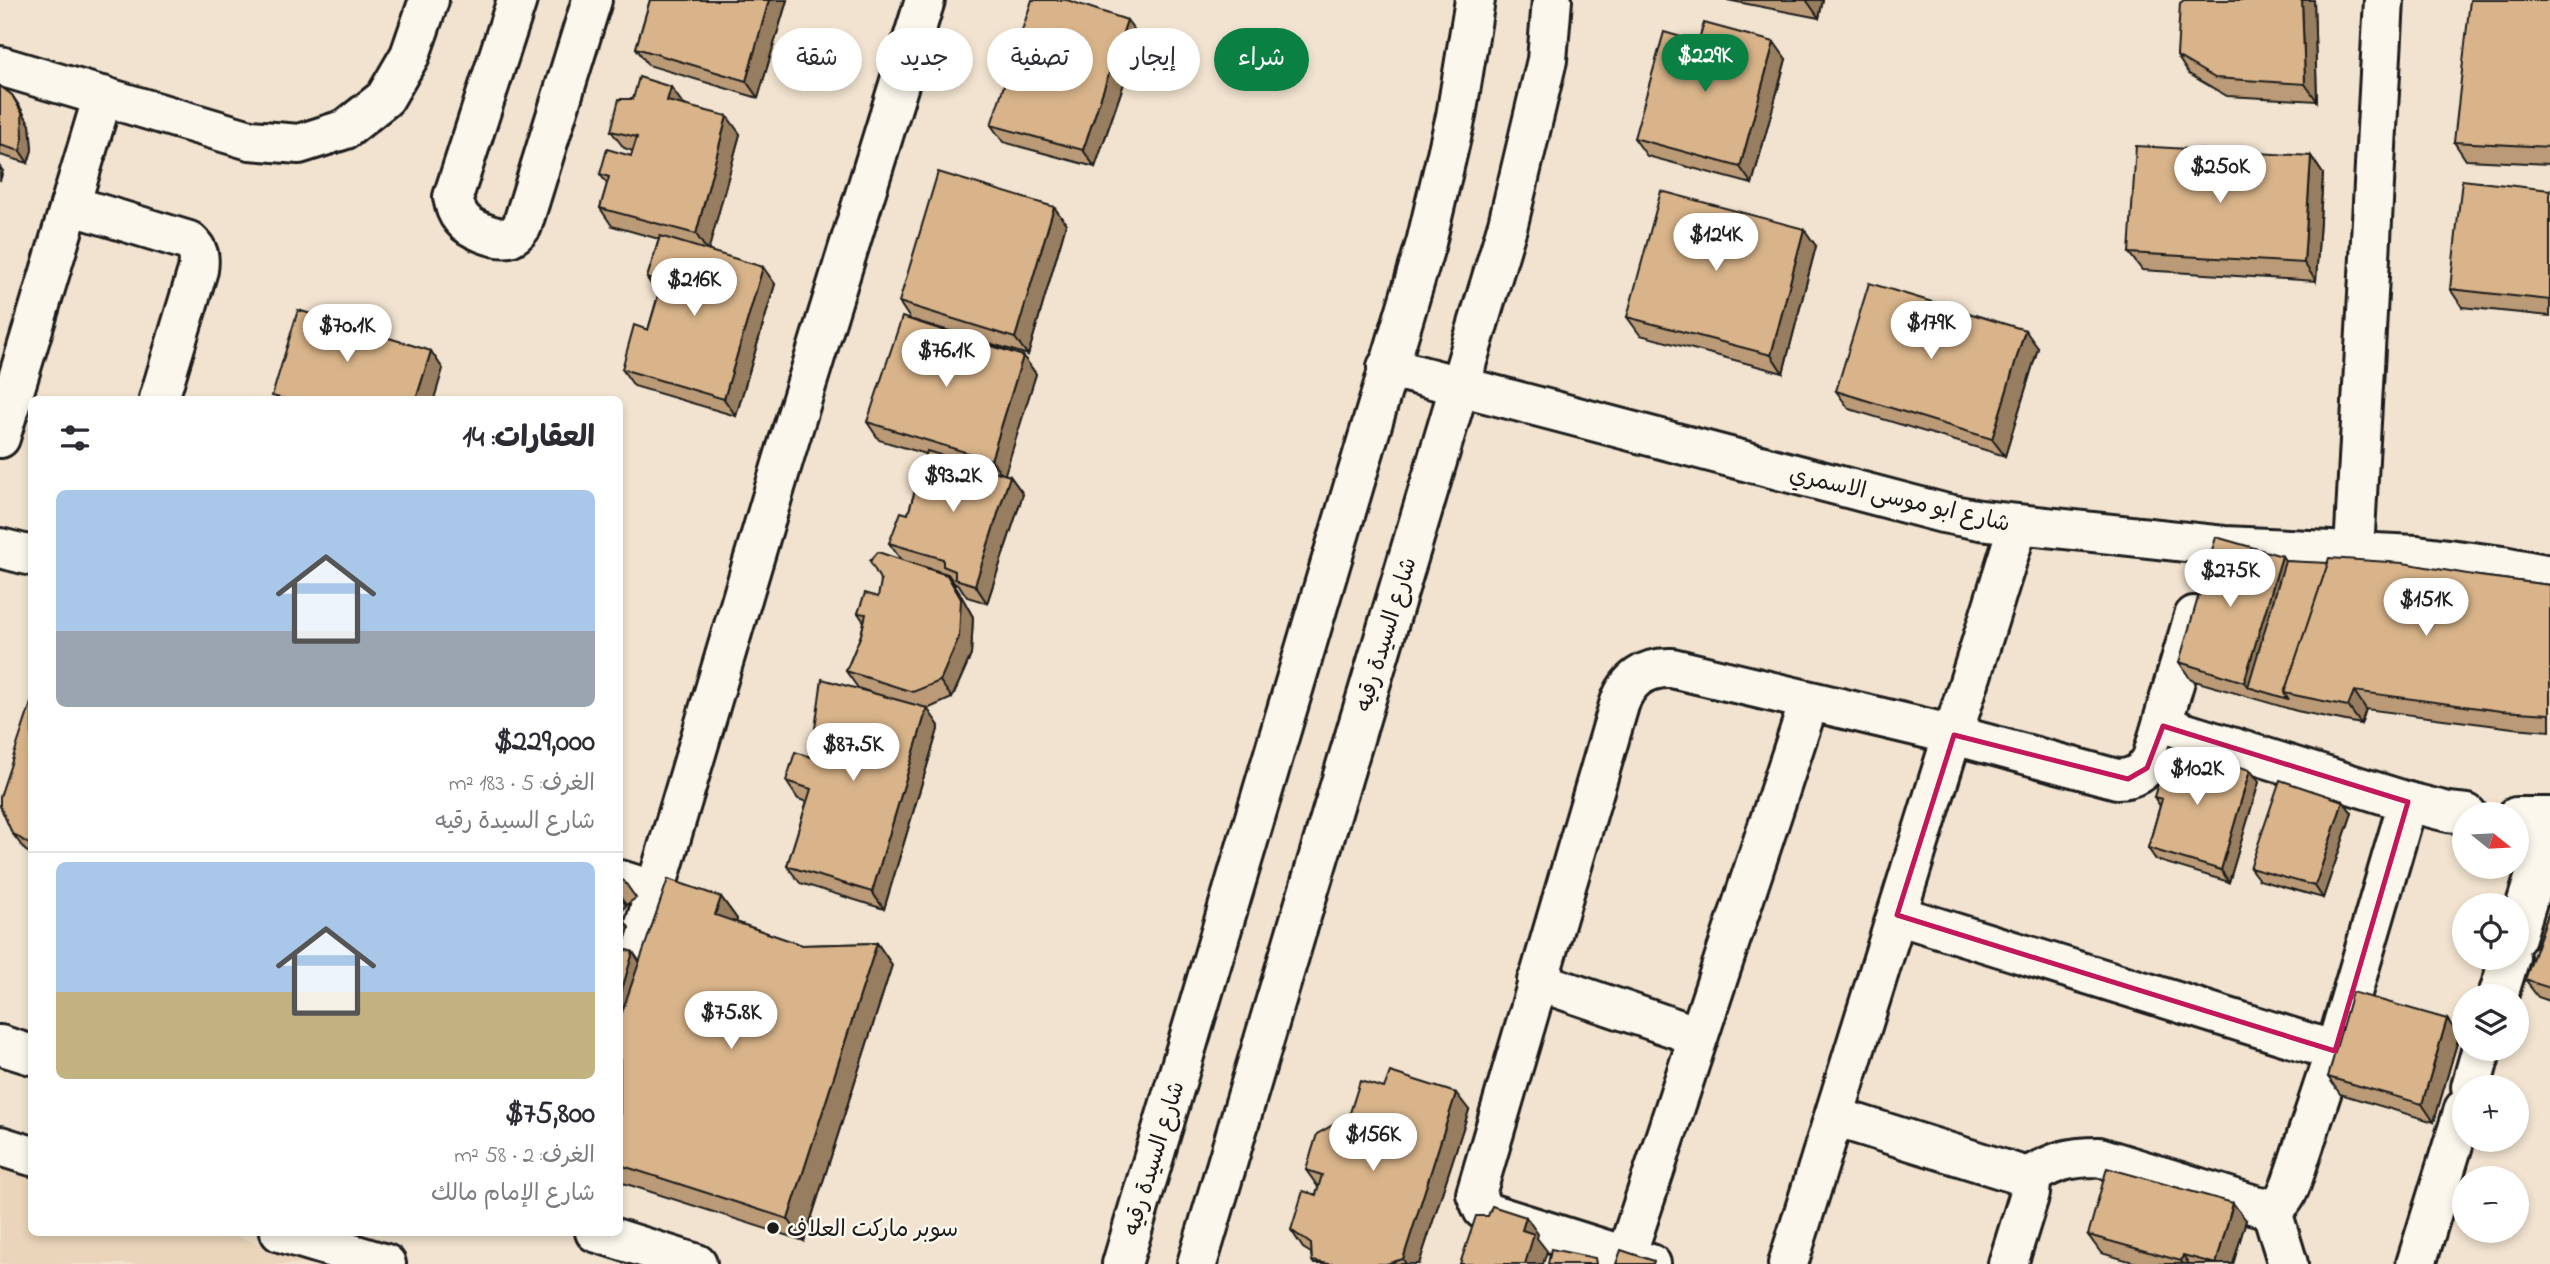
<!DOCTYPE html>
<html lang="ar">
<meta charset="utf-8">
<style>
:root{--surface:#fff;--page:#f2f2f3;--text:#2b2b33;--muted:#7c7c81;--line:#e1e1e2;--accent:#0b8043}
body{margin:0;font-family:"Indie Flower","Playpen Sans Arabic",sans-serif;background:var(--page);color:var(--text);direction:rtl;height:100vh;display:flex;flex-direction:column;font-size:26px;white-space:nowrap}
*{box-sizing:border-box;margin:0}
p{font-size:23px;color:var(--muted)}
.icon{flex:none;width:38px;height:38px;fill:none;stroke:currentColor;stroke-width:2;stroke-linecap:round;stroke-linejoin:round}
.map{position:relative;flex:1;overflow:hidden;direction:ltr}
.panel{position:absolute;left:28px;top:396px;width:595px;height:840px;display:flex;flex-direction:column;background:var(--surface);border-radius:10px;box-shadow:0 4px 10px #0003;direction:rtl}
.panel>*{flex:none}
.banner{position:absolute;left:644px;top:28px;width:665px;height:63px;direction:rtl;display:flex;gap:14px}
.needle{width:46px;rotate:108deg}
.tools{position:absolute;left:2452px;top:802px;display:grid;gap:14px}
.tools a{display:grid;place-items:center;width:77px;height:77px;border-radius:50%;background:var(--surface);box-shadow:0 4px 10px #0003;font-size:35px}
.price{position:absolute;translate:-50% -60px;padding:0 16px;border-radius:24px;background:#fff;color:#222;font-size:23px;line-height:46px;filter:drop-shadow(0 2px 4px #0008)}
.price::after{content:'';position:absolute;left:50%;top:42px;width:21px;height:16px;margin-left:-10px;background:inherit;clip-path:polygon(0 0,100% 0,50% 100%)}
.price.selected{background:var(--accent);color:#fff}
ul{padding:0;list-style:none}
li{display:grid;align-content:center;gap:14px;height:371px;padding:0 28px}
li+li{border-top:2px solid var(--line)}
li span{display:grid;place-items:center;height:217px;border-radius:10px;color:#555}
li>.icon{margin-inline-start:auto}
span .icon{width:126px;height:126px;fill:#fffc;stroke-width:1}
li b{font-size:30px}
h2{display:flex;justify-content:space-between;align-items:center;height:84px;padding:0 28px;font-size:30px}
.chip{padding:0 24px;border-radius:32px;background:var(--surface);box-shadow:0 4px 10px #0003;font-size:24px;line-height:63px}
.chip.selected{background:var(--accent);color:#fff}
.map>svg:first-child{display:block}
.built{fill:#ead5ba}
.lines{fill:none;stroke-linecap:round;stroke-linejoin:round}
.minor-casing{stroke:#1c1c1c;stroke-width:44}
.minor{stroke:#fbf7ec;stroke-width:38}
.wall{fill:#bb9b77;stroke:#1c1c1c;stroke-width:2}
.shaded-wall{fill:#987e61;stroke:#1c1c1c;stroke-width:2}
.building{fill:#d9b48a;stroke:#1c1c1c;stroke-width:2}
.marked{fill:none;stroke:#c2185b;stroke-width:5;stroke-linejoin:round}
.poi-dot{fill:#1c1c1c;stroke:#fbf7ec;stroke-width:2.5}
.labels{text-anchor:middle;stroke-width:5;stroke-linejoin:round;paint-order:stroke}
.street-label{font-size:23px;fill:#1c1c1c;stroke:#fbf7ec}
.poi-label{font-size:23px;fill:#1c1c1c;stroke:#fbf7ec;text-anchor:start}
</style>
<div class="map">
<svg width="2550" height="1264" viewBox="0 0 2550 1264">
<rect width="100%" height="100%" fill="#f1e3cf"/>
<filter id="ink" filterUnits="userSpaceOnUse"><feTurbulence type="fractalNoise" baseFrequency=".0143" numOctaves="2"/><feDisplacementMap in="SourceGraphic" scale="14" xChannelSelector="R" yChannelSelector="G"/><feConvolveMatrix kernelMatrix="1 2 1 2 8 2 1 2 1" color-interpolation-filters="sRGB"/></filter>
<g filter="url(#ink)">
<!-- built -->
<path class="built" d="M0 1167 31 1176 32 1232H221L329 1264H0Z"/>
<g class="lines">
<!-- minor casing -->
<g class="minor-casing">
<g id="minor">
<path d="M517 0 453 197C455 206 456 212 462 219 470 229 496 240 509 237 515 235 519 230 522 226L592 0"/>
<path d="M0 66 250 140 299 144 346 129 385 98 410 55 429 0"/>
<path d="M70 205 189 241C199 250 200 257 198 270L159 399"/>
<path d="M1387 367 1943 513 1980 520 2224 546 2417 555 2503 566 2550 575"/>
<path d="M0 438 103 96"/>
<path d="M0 548 32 556"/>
<path d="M2354 551 2384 0"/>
<path d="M2163 726 2408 802 2448 812 2467 814"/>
<path d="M2516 817H2550"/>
<path d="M620 880 655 891"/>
<path d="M1897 915 2335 1051"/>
<path d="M2516 937 2550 827"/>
<path d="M1537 981 1698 1036"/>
<path d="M2498 996 2510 957"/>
<path d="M620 1009 785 454 925 0"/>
<path d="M0 1045 32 1055"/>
<path d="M2471 1087 2482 1048"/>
<path d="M1835 1117 2027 1177 2031 1184 2030 1193 2008 1264"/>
<path d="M0 1146 32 1156"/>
<path d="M2027 1177C2055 1162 2066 1157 2099 1157L2258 1206C2281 1209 2284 1201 2292 1181L2335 1051 2408 802"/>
<path d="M2271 1208 2288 1264"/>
<path d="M280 1232 386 1264"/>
<path d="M595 1232 697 1264"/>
<path d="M1626 1256 1809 702"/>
<path d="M1122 1264 1426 243 1456 116 1475 0"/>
<path d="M1197 1264 1508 224 1547 60 1552 0"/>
<path d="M1651 1264 1492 1214 1483 1210 1476 1194 1619 705C1627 679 1646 667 1672 668L1954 735 2117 779C2133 779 2144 773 2152 758L2194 616"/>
<path d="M1788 1264 2018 525"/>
<path d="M2416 1264 2464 1109"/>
</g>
</g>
<!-- minor -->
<use href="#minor" class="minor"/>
</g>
<!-- wall -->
<g class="wall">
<path d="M650 0H787L758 98 648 65 636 48Z"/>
<path d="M1727 0H1823L1819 18Z"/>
<path d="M2184 0H2314L2317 101 2227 96 2189 74 2177 56Z"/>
<path d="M2550 0V164L2466 160 2454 142Z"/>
<path d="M1140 37 1095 167 1003 142 991 125Z"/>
<path d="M1698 42 1786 59 1752 184 1647 156 1634 138Z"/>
<path d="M0 86 20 107 30 125 32 150 28 163 0 155Z"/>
<path d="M683 104 740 134 708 250 775 284 736 416 634 386 622 369 648 330 658 295 647 278 659 239 612 226 600 208 607 184 600 174 631 156 633 151 624 148 611 131Z"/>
<path d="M2311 156 2323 174 2316 281 2142 270 2129 253Z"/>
<path d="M2550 190V316L2462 307 2450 289Z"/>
<path d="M1054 207 1066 224 1028 355 913 320 1023 356 1036 374 1004 474 1010 476 1023 494 987 603 967 597 959 585 955 584 948 574 915 564 947 575 959 592 973 617 971 655 952 698 927 709 939 726 884 909 800 883 787 866 807 802 798 799 786 781 878 695 858 688 846 671 861 635 864 622 858 613 878 597 901 560 889 543 908 514 926 454 879 440 867 422 911 320 899 302Z"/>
<path d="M1816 246 1783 373 1640 335 1627 317Z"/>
<path d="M2038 348 2005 456 1849 409 1836 391Z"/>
<path d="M2282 556 2285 561 2479 576 2550 585V731L2513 728 2366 709 2361 724 2297 711 2191 680 2179 662Z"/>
<path d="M32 700V855L25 850 12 833Z"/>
<path d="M2250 770 2259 782 2229 882 2156 860 2148 848 2160 806 2154 797Z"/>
<path d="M2343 801 2352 813 2323 898 2259 880 2250 868Z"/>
<path d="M620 879 624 881 636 898 626 905 620 914 629 928 622 949 633 952 639 961 721 897 737 919 736 922 802 945 877 943 892 965 804 1241 620 1182Z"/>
<path d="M2550 909V1001L2538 997 2525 980Z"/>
<path d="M2447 1019 2459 1036 2434 1122 2340 1094 2328 1077Z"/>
<path d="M1384 1088 1469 1110 1419 1264H1314L1312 1261 1311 1253 1303 1248 1291 1230 1316 1195 1318 1187 1306 1170 1349 1116Z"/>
<path d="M2246 1220 2233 1264H2140L2101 1253 2088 1235Z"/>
</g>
<!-- shaded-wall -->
<g class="shaded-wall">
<path d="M769 0H787L758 98 746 81Z"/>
<path d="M1807 0H1823L1819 18 1807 1Z"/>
<path d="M2302 0H2314L2317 101 2305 84Z"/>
<path d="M1127 20 1140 37 1095 167 1083 150Z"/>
<path d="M1774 42 1786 59 1752 184 1740 167Z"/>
<path d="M671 87 683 104 679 118 667 101Z"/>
<path d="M12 95 20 107 30 125 32 150 28 163 20 151Z"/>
<path d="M727 116 740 134 708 252 696 234Z"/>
<path d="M2311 156 2323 174 2316 281 2304 263Z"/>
<path d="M0 167 3 171 0 181Z"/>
<path d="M1054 207 1066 224 1028 355 1015 338Z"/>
<path d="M1804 229 1816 246 1783 373 1771 355Z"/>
<path d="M763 267 775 284 736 416 724 399Z"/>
<path d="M2025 330 2038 348 2005 456 1992 439Z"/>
<path d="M431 351 443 369 434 399H416Z"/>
<path d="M1023 356 1036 374 1004 477 991 460Z"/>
<path d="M1010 476 1023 494 987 603 975 585Z"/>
<path d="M2282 556 2294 573 2248 687 2244 682Z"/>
<path d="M947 575 959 592 973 617 971 655 952 698 940 681Z"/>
<path d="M2354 691 2366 709 2361 724 2348 706Z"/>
<path d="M927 708 939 726 884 909 872 892Z"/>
<path d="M2250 770 2259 782 2229 882 2221 870Z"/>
<path d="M2343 801 2352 813 2323 898 2315 886Z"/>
<path d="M620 896 626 905 620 914 629 928 620 958Z"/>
<path d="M721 897 737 919 731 937 715 915Z"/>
<path d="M877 943 892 965 804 1241 788 1219Z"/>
<path d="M633 952 645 970 620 1053V996Z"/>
<path d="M2447 1019 2459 1036 2434 1122 2422 1104Z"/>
<path d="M1456 1093 1469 1110 1419 1264H1406L1403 1259Z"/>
<path d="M2233 1203 2246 1220 2233 1264H2216Z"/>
<path d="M1526 1217 1538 1234 1537 1238 1547 1251 1543 1264H1525L1522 1230Z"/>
<path d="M2183 1255 2189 1264H2183L2181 1261Z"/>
</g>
<!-- building -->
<g class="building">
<path d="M650 0H769L746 81 636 48Z"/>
<path d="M1032 0H1067L1127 20 1083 150 991 125Z"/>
<path d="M2184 0H2302L2305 84 2215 78 2177 56 2180 3Z"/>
<path d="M2470 0H2550V147L2454 142Z"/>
<path d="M1704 23 1774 42 1740 167 1634 138 1664 32 1698 42Z"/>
<path d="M639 77 671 87 667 101 727 116 696 234 600 208 609 177 600 174 607 149 631 156 637 137 611 131 619 99H633Z"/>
<path d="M0 86 12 95 22 113 23 138 20 151 0 145Z"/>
<path d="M2136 146 2311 156 2304 263 2129 253Z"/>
<path d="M938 172 1054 207 1015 338 899 302Z"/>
<path d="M2462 180 2550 190V300L2450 289Z"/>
<path d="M1661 191 1804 229 1771 355 1627 317Z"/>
<path d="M660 236 763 267 724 399 622 369 634 325 648 330 662 283 647 278Z"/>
<path d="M1869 283 2025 330 1992 439 1836 391Z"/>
<path d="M298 310 431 351 416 399H284L272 396Z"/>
<path d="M902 317 1023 356 991 460 867 422Z"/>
<path d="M927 451 1010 476 975 585 955 579V571L943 566V559L889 543 901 512 908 514Z"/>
<path d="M2216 537 2282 556 2244 682 2179 662Z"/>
<path d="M878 552 947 575 961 599 959 637 940 681 913 692 846 671 861 635 866 614 858 613 865 593 878 597 881 581 870 561Z"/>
<path d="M2329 558 2403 563 2479 576 2550 585V714L2501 711 2354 691 2348 706 2284 693Z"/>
<path d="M2285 561 2328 563 2284 693 2288 699 2248 687Z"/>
<path d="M822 679 927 708 872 892 787 866 811 789 786 781 795 752 811 757Z"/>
<path d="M32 700V846L12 833 0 806V797Z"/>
<path d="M2169 746 2250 770 2221 870 2148 848 2162 799 2154 797Z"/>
<path d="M2280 780 2343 801 2315 886 2250 868Z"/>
<path d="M668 879 721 897 715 915 802 945 877 943 788 1219 620 1165V1018Z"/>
<path d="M2550 909V988L2525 980Z"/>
<path d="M620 948 633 952 620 996Z"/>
<path d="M2352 992 2447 1019 2422 1104 2328 1077Z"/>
<path d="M1390 1072 1456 1093 1403 1259 1386 1264H1329L1312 1261 1311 1244 1291 1230 1303 1191 1316 1195 1322 1175 1306 1170 1317 1134 1349 1116 1360 1081 1384 1088Z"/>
<path d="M2107 1168 2233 1203 2216 1264 2183 1255 2181 1261 2088 1235Z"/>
<path d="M1492 1206 1526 1217 1522 1230 1534 1234 1525 1264H1460L1476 1216H1488Z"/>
<path d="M1551 1249 1595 1258 1596 1264H1548Z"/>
<path d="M1621 1250 1654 1261 1653 1264H1616Z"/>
</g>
</g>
<!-- marked area -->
<path class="marked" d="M2163 726 2408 802 2335 1051 1897 915 1954 735 2128 779 2147 768Z"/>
<!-- markers -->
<circle class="poi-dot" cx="773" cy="1228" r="7"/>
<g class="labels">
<!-- street labels -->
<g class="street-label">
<text transform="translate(1900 498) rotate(13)" y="8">شارع ابو موسى الاسمري</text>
<text transform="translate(1385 634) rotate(-73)" y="8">شارع السيدة رقيه</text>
<text transform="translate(1153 1158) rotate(-73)" y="8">شارع السيدة رقيه</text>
</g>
<!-- poi labels -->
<g class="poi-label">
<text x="787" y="1236">سوبر ماركت العلاف</text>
</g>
</g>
</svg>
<div class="tools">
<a><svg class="needle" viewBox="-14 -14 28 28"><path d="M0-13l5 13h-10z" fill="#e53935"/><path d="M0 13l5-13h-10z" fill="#7c7c81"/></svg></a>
<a><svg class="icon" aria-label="locate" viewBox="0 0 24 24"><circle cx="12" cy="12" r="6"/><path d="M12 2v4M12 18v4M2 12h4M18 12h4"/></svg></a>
<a><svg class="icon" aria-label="layers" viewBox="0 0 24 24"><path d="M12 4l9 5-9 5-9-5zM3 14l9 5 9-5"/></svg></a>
<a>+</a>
<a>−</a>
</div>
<b class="price selected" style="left:1705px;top:94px">$229K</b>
<b class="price" style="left:2220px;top:205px">$250K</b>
<b class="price" style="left:1716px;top:273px">$124K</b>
<b class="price" style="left:694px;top:318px">$216K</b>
<b class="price" style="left:1931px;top:361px">$179K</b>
<b class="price" style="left:347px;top:364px">$70.1K</b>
<b class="price" style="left:946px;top:389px">$76.1K</b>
<b class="price" style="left:953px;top:514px">$93.2K</b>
<b class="price" style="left:2230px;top:609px">$275K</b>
<b class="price" style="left:2426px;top:638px">$151K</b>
<b class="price" style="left:853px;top:783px">$87.5K</b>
<b class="price" style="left:2197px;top:807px">$102K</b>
<b class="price" style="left:731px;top:1051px">$75.8K</b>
<b class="price" style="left:1373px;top:1173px">$156K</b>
<div class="banner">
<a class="chip selected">شراء</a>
<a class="chip">إيجار</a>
<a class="chip">تصفية</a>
<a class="chip">جديد</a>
<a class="chip">شقة</a>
</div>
<section class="panel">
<h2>العقارات: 14<svg class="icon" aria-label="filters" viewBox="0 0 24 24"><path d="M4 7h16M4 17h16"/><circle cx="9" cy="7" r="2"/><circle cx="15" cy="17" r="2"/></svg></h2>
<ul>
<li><span style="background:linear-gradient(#a9c7e8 65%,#9aa5b1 0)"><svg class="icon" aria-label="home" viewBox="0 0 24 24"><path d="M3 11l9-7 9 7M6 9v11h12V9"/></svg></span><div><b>$229,000</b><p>الغرف: 5 · 183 m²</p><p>شارع السيدة رقيه</p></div></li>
<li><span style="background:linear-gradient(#a9c7e8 60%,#c2b280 0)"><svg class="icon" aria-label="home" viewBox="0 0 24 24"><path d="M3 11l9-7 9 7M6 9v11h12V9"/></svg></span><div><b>$75,800</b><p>الغرف: 2 · 58 m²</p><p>شارع الإمام مالك</p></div></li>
</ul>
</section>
</div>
